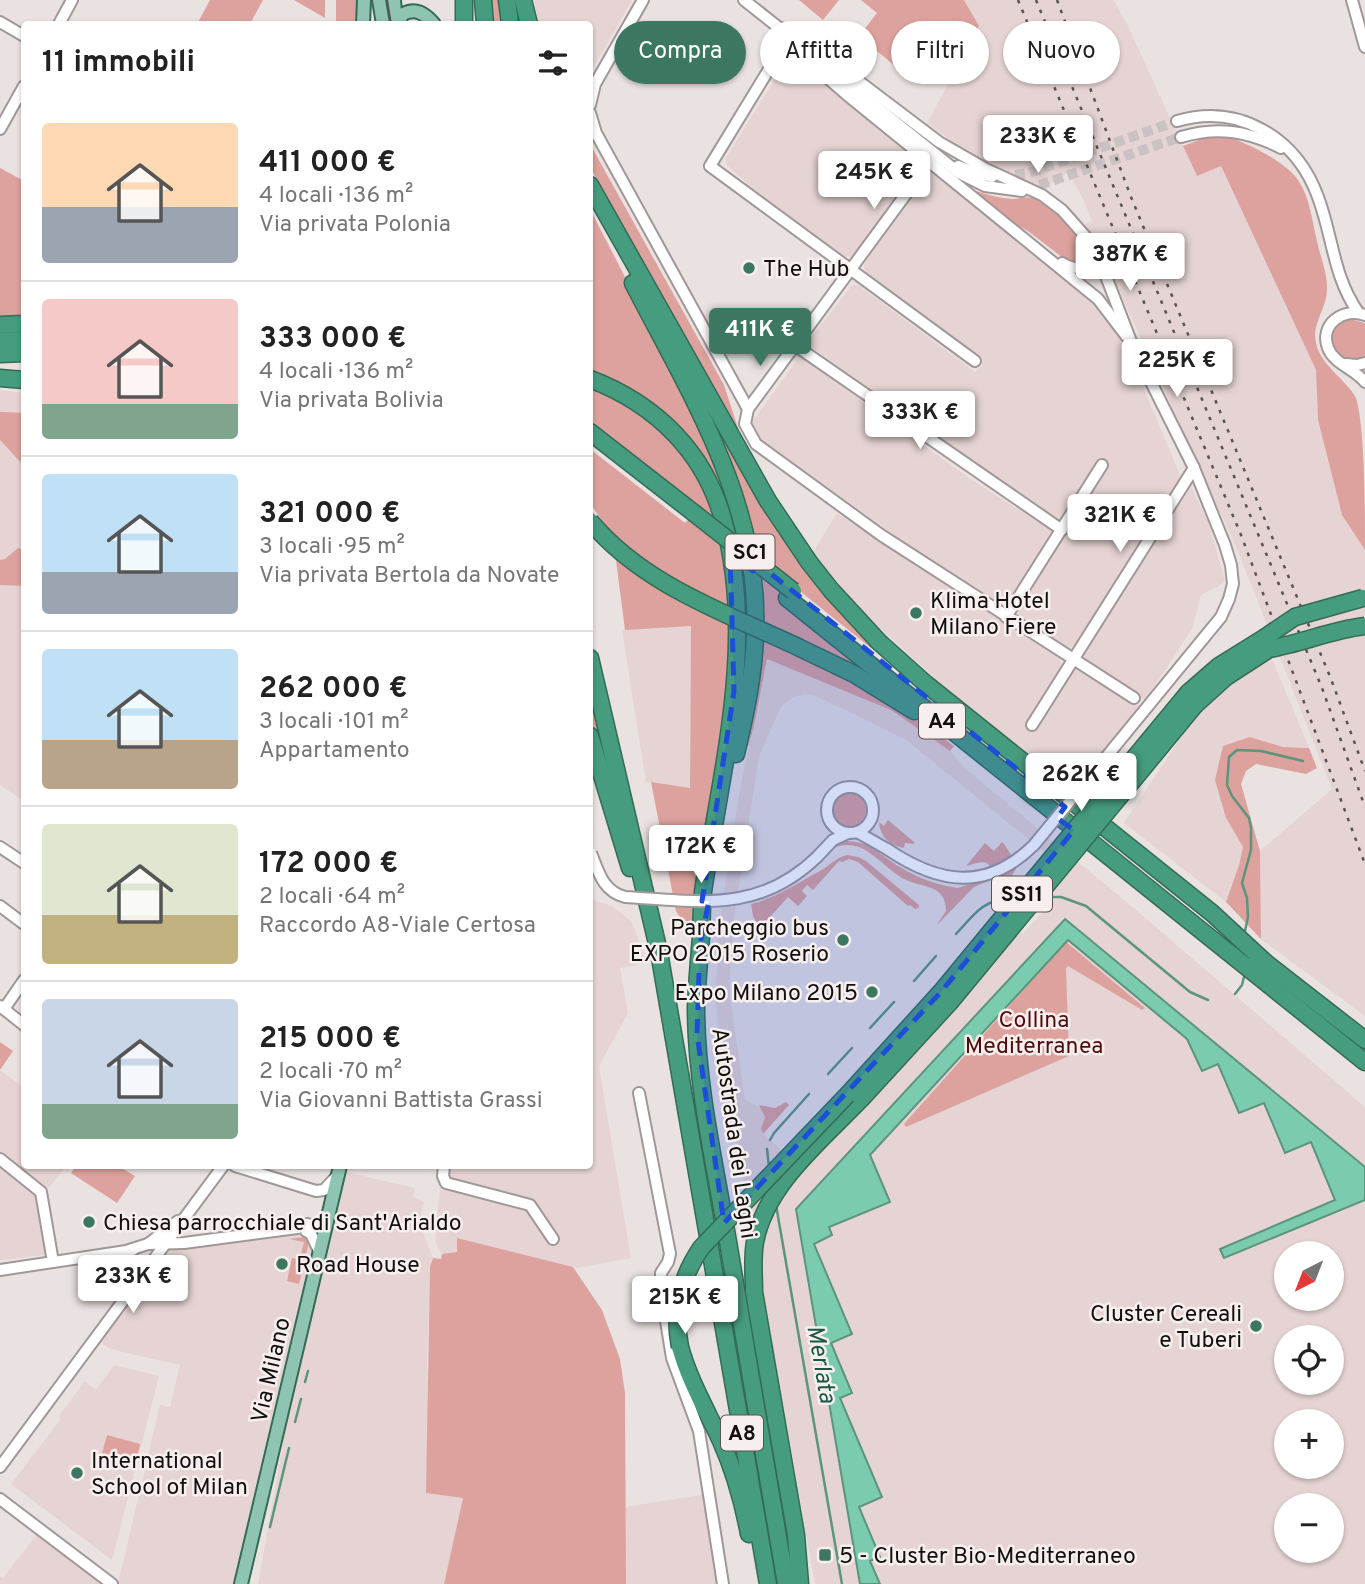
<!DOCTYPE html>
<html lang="it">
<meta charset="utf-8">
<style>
:root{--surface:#fff;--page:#f6f6f6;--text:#222;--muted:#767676;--line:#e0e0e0;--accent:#3b7761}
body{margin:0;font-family:Overpass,sans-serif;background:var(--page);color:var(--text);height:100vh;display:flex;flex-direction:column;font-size:26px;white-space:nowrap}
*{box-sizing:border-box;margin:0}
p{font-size:23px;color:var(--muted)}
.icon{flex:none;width:38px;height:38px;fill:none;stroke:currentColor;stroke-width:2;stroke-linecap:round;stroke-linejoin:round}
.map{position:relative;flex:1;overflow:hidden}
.drawer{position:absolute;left:21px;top:21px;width:572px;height:1148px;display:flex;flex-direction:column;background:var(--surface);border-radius:7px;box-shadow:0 2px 5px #0004}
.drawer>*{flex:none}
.hud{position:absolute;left:614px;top:21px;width:646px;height:63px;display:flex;gap:14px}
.needle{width:46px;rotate:222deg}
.controls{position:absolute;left:1274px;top:1241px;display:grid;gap:14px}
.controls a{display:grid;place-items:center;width:70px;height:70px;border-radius:50%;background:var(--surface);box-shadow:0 2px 5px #0004;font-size:35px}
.price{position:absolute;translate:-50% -60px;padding:0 16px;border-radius:7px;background:#fff;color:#222;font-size:23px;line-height:46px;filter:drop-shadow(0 2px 4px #0008)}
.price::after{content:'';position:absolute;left:50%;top:42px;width:21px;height:16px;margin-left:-10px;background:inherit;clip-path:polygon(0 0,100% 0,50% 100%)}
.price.on{background:var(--accent);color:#fff}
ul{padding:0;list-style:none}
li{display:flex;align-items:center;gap:21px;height:175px;padding:0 21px}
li+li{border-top:2px solid var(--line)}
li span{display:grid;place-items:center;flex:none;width:196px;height:140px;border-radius:7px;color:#555}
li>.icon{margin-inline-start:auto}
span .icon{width:84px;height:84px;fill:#fffc;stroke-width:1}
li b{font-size:30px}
h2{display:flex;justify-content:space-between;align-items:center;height:84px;padding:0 21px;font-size:30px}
.pill{padding:0 24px;border-radius:32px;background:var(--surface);box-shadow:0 2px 5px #0004;font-size:24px;line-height:63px}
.pill.on{background:var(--accent);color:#fff}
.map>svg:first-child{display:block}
.built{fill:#e5d4d3;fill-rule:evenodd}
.green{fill:#dda29d}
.water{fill:#7bccae;stroke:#5c947e;stroke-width:2}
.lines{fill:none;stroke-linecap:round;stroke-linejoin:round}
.stream{stroke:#5c947e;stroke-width:2.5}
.minor-tunnel{stroke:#cac2c2;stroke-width:10;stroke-dasharray:10 5;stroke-linecap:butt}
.minor-casing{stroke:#a09898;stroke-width:14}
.major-casing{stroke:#346b57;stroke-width:16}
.highway-casing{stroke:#346b57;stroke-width:19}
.minor{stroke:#fff;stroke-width:10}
.major{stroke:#90c4b2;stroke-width:12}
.highway{stroke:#469c7e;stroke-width:16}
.tram{stroke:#585453;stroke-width:2}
.rail{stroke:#585453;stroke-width:2.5;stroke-dasharray:3.5 7;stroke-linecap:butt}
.minor-bridge-casing{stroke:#a09898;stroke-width:14;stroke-linecap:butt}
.highway-bridge-casing{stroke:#346b57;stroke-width:19;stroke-linecap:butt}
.minor-bridge{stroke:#fff;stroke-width:10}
.highway-bridge{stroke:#469c7e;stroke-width:16}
.marked{fill:#1d4ed8;fill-opacity:0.2;stroke:#1d4ed8;stroke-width:5;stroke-dasharray:14 9;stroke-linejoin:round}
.poi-dot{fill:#3b7761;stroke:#f7efee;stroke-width:2.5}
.labels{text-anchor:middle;stroke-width:5;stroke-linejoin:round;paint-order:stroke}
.shield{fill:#f7efee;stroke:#575352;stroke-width:2}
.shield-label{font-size:21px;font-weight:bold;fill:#12100f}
.poi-label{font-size:23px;fill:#12100f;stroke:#f7efee;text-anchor:start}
.park-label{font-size:23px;fill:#500d0f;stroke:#f7efee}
.street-label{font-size:23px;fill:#12100f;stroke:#f7efee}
.water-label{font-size:24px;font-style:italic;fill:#185844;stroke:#f7efee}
</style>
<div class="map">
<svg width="1365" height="1584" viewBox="0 0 1365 1584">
<rect width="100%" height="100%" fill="#eae2e1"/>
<!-- built -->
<g class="built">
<path d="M534 0H632L590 74V24H538Z"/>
<path d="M964 0H1114L1128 26 1196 175 1220 165 1316 370 1318 420 1342 515 1365 550V1016L1261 939 1260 851 1332 789 1237 549 1100 249 1084 225 1092 220 1081 195 1068 173 1042 190 963 149 927 123 979 27Z"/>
<path d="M796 61 917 158V168L854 255 844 257 754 190 727 165 725 159 784 65Z"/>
<path d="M931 172 1089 300 1117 331 1133 363 1181 477 1074 646 1068 648 1018 616 1016 608 1027 590 1034 585 1108 466 1098 460 1059 522 813 348 810 339 852 285H858L975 372 983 365 976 359 979 355 865 273 864 264Z"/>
<path d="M798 359H803L972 480 1052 531 1007 603 1001 604 917 551 756 436 752 422Z"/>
<path d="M0 390 24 393V801L0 785Z"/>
<path d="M1191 487 1208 521 1225 581 1217 587 1201 595 1192 629 1145 700 1085 660 1084 653Z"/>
<path d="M837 513 1059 658 1062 664 1025 726 1035 731 1072 671 1077 670 1142 707 1104 755 1071 790 946 688 859 609 828 573 813 552Z"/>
<path d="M691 625 690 788 646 782 622 630Z"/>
<path d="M1270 654 1309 748 1283 747 1250 737 1226 818 1243 847 1239 865 1226 902 1124 823 1185 731 1212 695Z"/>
<path d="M767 658 891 710 950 751 967 770 1135 909 1365 1107V1584H815L721 1054 715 997 720 917 739 794ZM805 694 816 696 906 740 1058 863 1047 891 1048 906 1023 934 1017 931 792 1159 761 1132 765 1117 763 1109 745 1100 730 996V971L734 917 759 756 781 707 794 697ZM1286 1253H1332V1298H1286ZM1286 1337H1332V1382H1286ZM1286 1421H1332V1466H1286ZM1286 1505H1332V1550H1286Z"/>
<path d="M590 900 611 905 632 922 647 963 620 968 628 1013 599 1066 631 1258 577 1268 457 1238V1252L442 1254 435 1242 442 1166H590Z"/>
<path d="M0 1070 24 1088V1166H66L48 1189 37 1197 45 1255 0 1260Z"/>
<path d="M342 1171 415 1188 413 1196 424 1202 420 1218 422 1231 433 1258 430 1267 427 1368 429 1443 426 1493 463 1498 444 1584H258L302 1338Z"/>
<path d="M305 1232 319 1254 238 1584H118L160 1405 170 1407 180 1365 110 1349 96 1339 166 1245Z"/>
<path d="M114 1365 159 1376 112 1560 11 1484 61 1419 59 1416 85 1381 96 1390Z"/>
<path d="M713 1493 729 1584H626L625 1507Z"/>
<path d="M40 1530 113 1584H0V1576L3 1578Z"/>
</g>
<!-- green -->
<g class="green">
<path d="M210 0H263L250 24H197Z"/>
<path d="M294 0H325V18Z"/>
<path d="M336 0H359L358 24H336Z"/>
<path d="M491 0H502L506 24H492Z"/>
<path d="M799 0H839L823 20Z"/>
<path d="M861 0H964L979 26 956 67 923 46 911 51 899 69 872 47 853 44 877 13Z"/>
<path d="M1210 136C1217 137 1225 137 1231 138 1250 144 1288 164 1298 180 1310 197 1312 221 1317 241 1320 256 1327 272 1327 287 1328 308 1311 323 1316 343 1321 366 1345 378 1356 398 1365 426 1365 514 1365 550L1342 515 1318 420 1316 370 1221 166 1197 176 1183 146Z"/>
<path d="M590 144 724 385 740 434 603 192 590 166Z"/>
<path d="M0 168 24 181V316H0Z"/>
<path d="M970 189C984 194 998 198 1013 199 1019 199 1028 196 1034 198 1052 203 1088 239 1089 257L1078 264 1067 261 1028 231 1008 220Z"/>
<path d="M590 209 674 372 736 509 750 611 741 704 739 576 688 437 660 411 590 370Z"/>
<path d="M1350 319 1365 323V356C1336 371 1317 329 1350 319Z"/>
<path d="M677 353 764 503 926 692 796 588 784 602 915 706 901 707 954 746 950 751 891 710 767 659 753 730 748 746H745C751 711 762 670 762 635 765 522 728 450 677 353Z"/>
<path d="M590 386 609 393 652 419 689 458 722 529 731 610 726 724 693 933 690 932 676 911 651 782 690 788 691 626 625 630 613 537 590 503V449L685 523 697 510 590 427Z"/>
<path d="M0 412 24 413V466L0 440Z"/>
<path d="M18 548 24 550V586L0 585V560L5 559Z"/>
<path d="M590 683 623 834 590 722Z"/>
<path d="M1250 737 1283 747 1309 748 1317 768 1306 774 1256 764 1246 771 1241 784 1260 851 1261 939 1226 902 1239 865 1243 847 1226 818 1215 780 1223 746Z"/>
<circle cx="849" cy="810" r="17"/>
<path d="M888 820 914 842V844L905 843 904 848C889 845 880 837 879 822L884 826Z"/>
<path d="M846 841C870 841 881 856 900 867 918 878 937 885 958 888 967 884 979 884 990 877L992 870C987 857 976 864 966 866L985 843 994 851 1002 842 1004 844 1013 858 1016 869 1011 877 991 880 974 887 936 926 946 911C946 884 923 888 906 880 881 868 865 835 833 848L836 844Z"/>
<path d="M847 855 858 857 866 861 919 905V908L915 909 910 905 908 906 858 862 849 859 842 862 839 861 813 890 807 885 802 891 807 896 798 906 788 897 763 925 772 934 767 936 762 934 753 916 751 904C775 898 796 884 818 872 829 867 834 858 847 855Z"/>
<path d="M1066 942 1145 1008 1142 1010 1068 966 1066 968 1069 1056 906 1127 904 1124Z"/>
<path d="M0 1042 13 1051 0 1070Z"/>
<path d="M786 1102 789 1105 763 1134 761 1129 765 1117 759 1105 775 1108Z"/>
<path d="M76 1166H118L135 1176 117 1203 71 1173Z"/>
<path d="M304 1237 309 1242 299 1284 287 1281 292 1258 300 1259 304 1242 289 1239Z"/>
<path d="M457 1238 573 1267 602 1310 620 1359 625 1393 626 1584H444L463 1498 426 1493 430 1267 433 1258 441 1259 442 1254 457 1252Z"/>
<path d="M107 1435 140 1444 136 1462 102 1453Z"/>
</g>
<!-- water -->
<path class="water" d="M1065 919 1365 1167V1200L1224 1258 1220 1249 1335 1200 1311 1142 1285 1153 1264 1103 1239 1113 1218 1064 1202 1071 1187 1039 1068 940 870 1155 890 1202 829 1227 832 1235 814 1244 852 1334 831 1343 852 1393 840 1398 882 1497 859 1507 880 1557 870 1561 880 1584H860L796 1209Z"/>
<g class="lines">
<!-- stream -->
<g class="stream">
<path d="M1044 897H1061L1086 906 1190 992 1208 1000"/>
<path d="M1245 931 1248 917 1247 898 1242 883 1251 850V828L1249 818 1232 796 1227 785 1229 757 1237 750 1261 751 1303 761"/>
<path d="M956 934C973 916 983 899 1009 899"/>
<path d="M914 981 936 956"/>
<path d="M1235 994 1242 985 1244 977"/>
<path d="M870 1028 894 1002"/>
<path d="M828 1074 852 1048"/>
<path d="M770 1140 774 1133 809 1094"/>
<path d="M767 1149 769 1167"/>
<path d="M776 1205 842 1584"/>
<path d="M305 1382 308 1371"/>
<path d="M295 1422 301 1399"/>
<path d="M270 1527 289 1448"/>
</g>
<!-- minor-tunnel -->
<g class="minor-tunnel">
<path d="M1000 177 1029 173 1177 121"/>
<path d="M1025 190 1181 137"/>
</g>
<!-- minor casing -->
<g class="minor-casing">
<g id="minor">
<path d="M744 0 783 31"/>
<path d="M1352 0 1365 47"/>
<path d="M0 22 24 36"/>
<path d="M59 24 72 0"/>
<path d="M777 27 794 32 939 142 986 169 1042 195 1062 210 1085 236 1104 271 1132 344 1194 468 1225 545 1231 565 1233 584 1229 599 1221 617"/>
<path d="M777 27V56L710 166 975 361"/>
<path d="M778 29 785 41 846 94 1098 299 1127 337"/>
<path d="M803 48 959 173 985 186 1022 191"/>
<path d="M590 105 595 84 643 0"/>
<path d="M590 113 596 133 748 409"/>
<path d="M1177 121C1239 103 1296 137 1318 197 1333 237 1333 276 1358 312"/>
<path d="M0 129 24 86"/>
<path d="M1181 137C1217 126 1248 131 1281 148"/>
<path d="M924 158 923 171 748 409 745 424 756 444 881 535 1134 698"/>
<path d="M958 166 973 172 992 177"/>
<path d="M1062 263C1075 271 1091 270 1095 253"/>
<path d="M1365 315C1344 307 1319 324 1328 348 1334 364 1355 369 1365 382"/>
<path d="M796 346 1062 530"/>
<path d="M1346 364 1357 365 1365 363"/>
<path d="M1006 617 1102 465"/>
<path d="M1032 725 1194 468"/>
<circle cx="850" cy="810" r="23"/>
<path d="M857 832 887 849"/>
<path d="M0 847 24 863"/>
<path d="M817 857 833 840 848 833"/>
<path d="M0 906 24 924"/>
<path d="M0 1006 24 1025"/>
<path d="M4 1009 24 980"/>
<path d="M639 1093 670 1254 668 1262 661 1273V1290L672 1358 699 1431 723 1584"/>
<path d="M0 1159 41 1192 53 1262"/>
<path d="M235 1166 316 1191 324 1190 337 1176"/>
<path d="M444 1166 443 1176 446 1183 530 1205 553 1239"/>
<path d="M306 1231 311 1234 320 1253"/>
<path d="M148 1244 178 1221"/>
<path d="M129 1250 148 1244 184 1243 297 1228 307 1224 325 1229"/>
<path d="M0 1270 133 1250"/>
<path d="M0 1467 223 1166"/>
<path d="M0 1499 112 1584"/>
</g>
</g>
<!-- major casing -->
<g class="major-casing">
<g id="major">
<path d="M379 0 383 24"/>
<path d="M394 0 396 24"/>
<path d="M363 24 364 0"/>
<path d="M397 24 403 14C416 7 425 14 434 24"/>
<path d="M241 1584 340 1166"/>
</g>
</g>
<!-- highway casing -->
<g class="highway-casing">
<g id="highway">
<path d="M483 0 485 24"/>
<path d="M507 0 510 24"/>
<path d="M523 0 529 24"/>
<path d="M464 24V0"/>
<path d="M590 185 768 501 809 562 831 590 879 642 926 684 1212 913 1265 962"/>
<path d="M633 283C690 394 761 504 755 634 754 675 745 715 736 754"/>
<path d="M0 325 24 324"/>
<path d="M0 341 24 340"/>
<path d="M0 354 24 353"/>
<path d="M0 378 24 380"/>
<path d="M590 379C656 404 706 453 724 523 756 642 722 767 704 885 701 902 702 920 701 937 699 960 697 983 696 1007 696 1083 714 1161 727 1236 746 1352 766 1468 786 1584"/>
<path d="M590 432 694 513"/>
<path d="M787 598 1365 1062"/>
<path d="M800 648 854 674 914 711"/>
<path d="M590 658 659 952 768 1584"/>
<path d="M1188 693 1219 666 1264 638"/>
<path d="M1195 705 1226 677 1269 649"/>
<path d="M590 736 630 868"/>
<path d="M1257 956 1365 1040"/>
<path d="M680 1347C689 1380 706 1409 721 1441 734 1470 743 1502 749 1534"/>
<path d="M800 1584 796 1535 754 1292C754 1275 752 1259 755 1242 766 1184 822 1140 861 1099"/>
</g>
</g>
<!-- minor -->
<use href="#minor" class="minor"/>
<!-- major -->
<use href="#major" class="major"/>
<!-- highway -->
<use href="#highway" class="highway"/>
<!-- tram -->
<path class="tram" d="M387 0 391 24"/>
<!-- rail -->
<g class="rail">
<path d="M1018 0 1241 535 1365 864"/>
<path d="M1036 0 1322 688 1365 807"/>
<path d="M1057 0 1131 197 1331 679 1365 771"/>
</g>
<!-- minor-bridge casing -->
<g class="minor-bridge-casing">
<g id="minor-bridge">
<path d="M887 849C939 884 986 892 1034 845L1221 617"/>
<path d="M591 853C599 873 603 891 625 897 699 901 758 914 817 857"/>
</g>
</g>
<!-- highway-bridge casing -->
<g class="highway-bridge-casing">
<g id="highway-bridge">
<path d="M694 513 793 591"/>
<path d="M590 521C643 585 726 613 800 648"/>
<path d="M1264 638 1295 617 1363 598"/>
<path d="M1269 649C1302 643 1332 630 1365 626"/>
<path d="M861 1099 951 1001 1195 705"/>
<path d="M680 1347C673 1310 680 1279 701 1248L852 1090 941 992 1188 693"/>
</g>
</g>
<!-- minor-bridge -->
<use href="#minor-bridge" class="minor-bridge"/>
<!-- highway-bridge -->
<use href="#highway-bridge" class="highway-bridge"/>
</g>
<!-- marked area -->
<path class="marked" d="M730 553 753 571 751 558 1065 807 1057 818 1074 830 941 992 724 1223 697 1034 700 944 709 901H702L734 691Z"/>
<!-- markers -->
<g class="poi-dot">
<circle cx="749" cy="268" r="7"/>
<circle cx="916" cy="613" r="7"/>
<circle cx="843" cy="940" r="7"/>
<circle cx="872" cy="992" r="7"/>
<circle cx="89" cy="1222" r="7"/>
<circle cx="282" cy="1264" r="7"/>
<circle cx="1256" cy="1326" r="7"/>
<circle cx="77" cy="1473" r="7"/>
<rect x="818" y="1548" width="14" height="14" rx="3.5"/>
</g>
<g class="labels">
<!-- shield labels -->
<g class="shield">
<rect x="725.5" y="534.5" width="49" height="35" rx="5"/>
<rect x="919" y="703.5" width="46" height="35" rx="5"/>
<rect x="992" y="876.5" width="60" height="35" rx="5"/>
<rect x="721" y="1415.5" width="42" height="35" rx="5"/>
</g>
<g class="shield-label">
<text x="750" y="559">SC1</text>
<text x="942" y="728">A4</text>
<text x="1022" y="901">SS11</text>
<text x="742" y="1440">A8</text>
</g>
<!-- poi labels -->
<g class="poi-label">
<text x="763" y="276">The Hub</text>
<text x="930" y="608">Klima Hotel<tspan x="930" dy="26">Milano Fiere</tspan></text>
<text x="829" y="935" text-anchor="end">Parcheggio bus<tspan x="829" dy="26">EXPO 2015 Roserio</tspan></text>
<text x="858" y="1000" text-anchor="end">Expo Milano 2015</text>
<text x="103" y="1230">Chiesa parrocchiale di Sant'Arialdo</text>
<text x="296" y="1272">Road House</text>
<text x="1242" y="1321" text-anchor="end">Cluster Cereali<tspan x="1242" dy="26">e Tuberi</tspan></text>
<text x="91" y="1468">International<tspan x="91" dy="26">School of Milan</tspan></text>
<text x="839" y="1563">5 - Cluster Bio-Mediterraneo</text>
</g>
<!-- park labels -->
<g class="park-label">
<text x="1034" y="1027">Collina<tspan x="1034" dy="26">Mediterranea</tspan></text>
</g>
<!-- street labels -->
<g class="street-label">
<text transform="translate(735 1133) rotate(82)" y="8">Autostrada dei Laghi</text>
<text transform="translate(270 1370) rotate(-77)" y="8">Via Milano</text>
</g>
<!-- water labels -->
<g class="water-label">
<text transform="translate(822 1364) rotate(80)" y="8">Merlata</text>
</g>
</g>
</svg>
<div class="controls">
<a><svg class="needle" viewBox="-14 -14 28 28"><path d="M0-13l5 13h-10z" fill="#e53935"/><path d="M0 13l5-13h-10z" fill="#767676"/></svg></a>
<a><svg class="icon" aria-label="locate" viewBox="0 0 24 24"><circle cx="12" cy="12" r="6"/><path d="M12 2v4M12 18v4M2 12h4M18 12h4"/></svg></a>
<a>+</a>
<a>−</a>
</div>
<b class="price" style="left:1038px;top:175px">233K €</b>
<b class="price" style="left:874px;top:211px">245K €</b>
<b class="price" style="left:1130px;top:293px">387K €</b>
<b class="price on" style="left:760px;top:368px">411K €</b>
<b class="price" style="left:1177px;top:399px">225K €</b>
<b class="price" style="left:920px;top:451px">333K €</b>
<b class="price" style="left:1120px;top:554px">321K €</b>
<b class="price" style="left:1081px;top:813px">262K €</b>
<b class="price" style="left:701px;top:885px">172K €</b>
<b class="price" style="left:133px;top:1315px">233K €</b>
<b class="price" style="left:685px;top:1336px">215K €</b>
<div class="hud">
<a class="pill on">Compra</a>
<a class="pill">Affitta</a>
<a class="pill">Filtri</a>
<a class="pill">Nuovo</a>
</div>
<section class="drawer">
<h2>11 immobili<svg class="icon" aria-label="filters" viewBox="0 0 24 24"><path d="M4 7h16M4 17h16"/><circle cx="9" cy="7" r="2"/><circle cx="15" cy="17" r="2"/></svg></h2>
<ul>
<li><span style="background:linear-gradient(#ffd9b3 60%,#9aa5b1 0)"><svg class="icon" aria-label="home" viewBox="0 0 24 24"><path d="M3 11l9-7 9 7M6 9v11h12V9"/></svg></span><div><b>411 000 €</b><p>4 locali · 136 m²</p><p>Via privata Polonia</p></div></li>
<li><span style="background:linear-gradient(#f6c9c9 75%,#7fa58c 0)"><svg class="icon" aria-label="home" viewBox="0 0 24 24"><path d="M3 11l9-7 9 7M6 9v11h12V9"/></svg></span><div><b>333 000 €</b><p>4 locali · 136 m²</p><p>Via privata Bolivia</p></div></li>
<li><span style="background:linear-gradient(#bfe0f5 70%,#9aa5b1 0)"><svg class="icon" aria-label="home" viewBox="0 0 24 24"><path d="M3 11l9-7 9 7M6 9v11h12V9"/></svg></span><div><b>321 000 €</b><p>3 locali · 95 m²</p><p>Via privata Bertola da Novate</p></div></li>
<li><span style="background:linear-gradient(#bfe0f5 65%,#b9a48a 0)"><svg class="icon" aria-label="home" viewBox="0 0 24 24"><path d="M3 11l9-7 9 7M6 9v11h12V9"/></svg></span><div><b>262 000 €</b><p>3 locali · 101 m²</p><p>Appartamento</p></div></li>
<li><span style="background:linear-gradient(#dfe7d0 65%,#c2b280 0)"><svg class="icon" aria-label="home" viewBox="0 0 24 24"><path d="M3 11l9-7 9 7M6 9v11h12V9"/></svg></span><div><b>172 000 €</b><p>2 locali · 64 m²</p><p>Raccordo A8-Viale Certosa</p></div></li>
<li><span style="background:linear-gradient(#c9d6e8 75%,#7fa58c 0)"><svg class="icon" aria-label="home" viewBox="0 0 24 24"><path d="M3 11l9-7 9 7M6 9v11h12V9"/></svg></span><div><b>215 000 €</b><p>2 locali · 70 m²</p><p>Via Giovanni Battista Grassi</p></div></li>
</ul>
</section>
</div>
